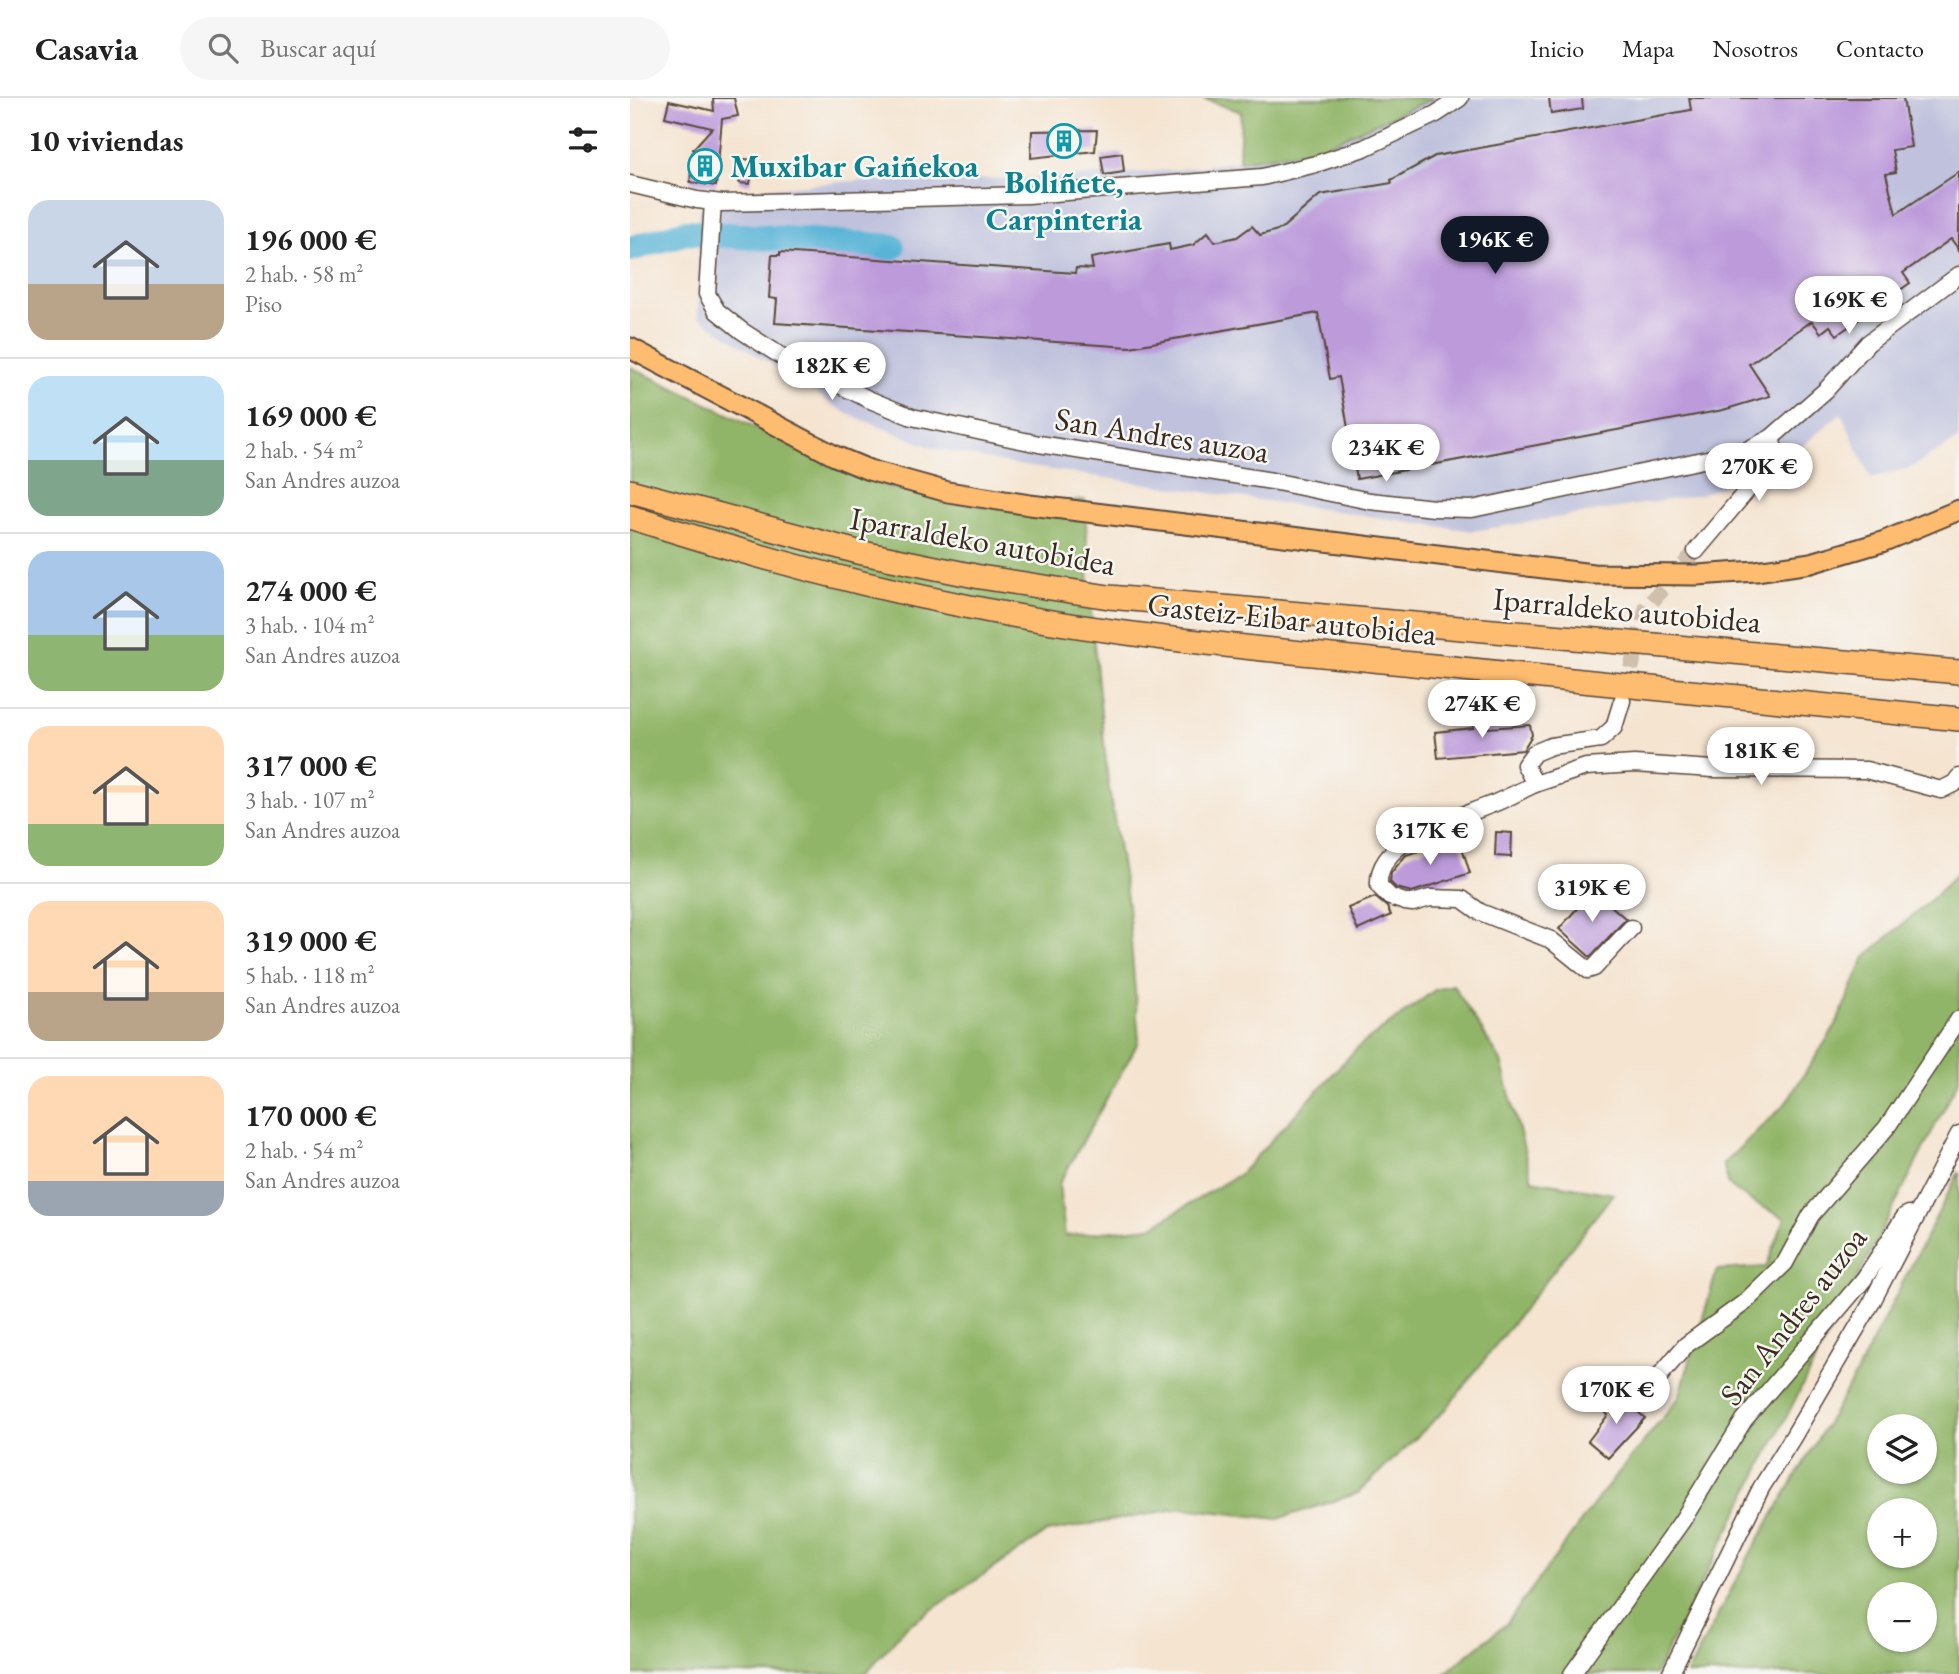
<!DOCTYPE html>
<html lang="es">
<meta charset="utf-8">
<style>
:root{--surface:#fff;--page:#f6f6f6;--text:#222;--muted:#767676;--line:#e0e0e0;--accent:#111827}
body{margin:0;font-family:"EB Garamond",serif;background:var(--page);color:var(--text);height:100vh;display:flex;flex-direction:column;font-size:26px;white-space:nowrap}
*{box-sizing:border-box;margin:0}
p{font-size:23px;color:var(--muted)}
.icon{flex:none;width:38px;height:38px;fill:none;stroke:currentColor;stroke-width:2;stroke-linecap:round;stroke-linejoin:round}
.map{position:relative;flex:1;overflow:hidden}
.side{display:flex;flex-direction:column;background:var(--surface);width:630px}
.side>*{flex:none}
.tools{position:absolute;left:1237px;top:1316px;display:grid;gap:14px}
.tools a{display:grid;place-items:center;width:70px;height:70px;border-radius:50%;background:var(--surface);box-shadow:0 2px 5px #0004;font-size:35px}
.price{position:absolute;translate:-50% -60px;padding:0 16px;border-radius:24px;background:#fff;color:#222;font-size:23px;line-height:46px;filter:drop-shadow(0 2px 4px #0008)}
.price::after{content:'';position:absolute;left:50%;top:42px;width:21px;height:16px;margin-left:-10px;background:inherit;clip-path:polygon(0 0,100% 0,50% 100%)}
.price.selected{background:var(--accent);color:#fff}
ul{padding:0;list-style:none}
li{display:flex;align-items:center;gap:21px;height:175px;padding:0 28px}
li+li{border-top:2px solid var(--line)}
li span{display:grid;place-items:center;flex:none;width:196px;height:140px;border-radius:21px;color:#555}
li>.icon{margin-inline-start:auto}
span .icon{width:84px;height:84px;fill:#fffc;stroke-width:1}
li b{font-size:30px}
h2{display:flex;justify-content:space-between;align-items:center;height:84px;padding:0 28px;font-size:30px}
header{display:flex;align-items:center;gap:42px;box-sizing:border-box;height:98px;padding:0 35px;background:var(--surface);border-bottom:2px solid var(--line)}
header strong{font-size:33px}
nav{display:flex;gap:38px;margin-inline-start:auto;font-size:24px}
.search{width:490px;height:63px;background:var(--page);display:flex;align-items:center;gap:18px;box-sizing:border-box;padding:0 24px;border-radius:38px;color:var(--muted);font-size:26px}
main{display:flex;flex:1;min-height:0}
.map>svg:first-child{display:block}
.industrial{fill:#c0c2dd}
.forest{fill:#91b568;stroke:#667043;stroke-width:2;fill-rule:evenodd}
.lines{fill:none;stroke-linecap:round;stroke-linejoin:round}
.river{stroke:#59b4d7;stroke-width:26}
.building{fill:#bd9bdb}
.minor-tunnel{stroke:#d0bfac;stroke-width:16;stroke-dasharray:16 8;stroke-linecap:butt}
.minor-casing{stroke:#574639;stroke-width:19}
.major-casing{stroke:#574639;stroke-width:23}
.highway-casing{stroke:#574639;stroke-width:26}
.minor{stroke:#fff;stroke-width:16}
.major{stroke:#febc70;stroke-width:19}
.highway{stroke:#febc70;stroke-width:23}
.labels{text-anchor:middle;stroke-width:5;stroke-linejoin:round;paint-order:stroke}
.culture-label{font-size:32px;font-weight:bold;fill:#0d838f;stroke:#f6f6f2;text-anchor:start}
.street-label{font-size:32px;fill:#3b2a1e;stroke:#f6f6f2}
</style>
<header>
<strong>Casavia</strong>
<div class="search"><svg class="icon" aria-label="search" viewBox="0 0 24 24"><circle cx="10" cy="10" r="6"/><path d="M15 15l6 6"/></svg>Buscar aquí</div>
<nav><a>Inicio</a><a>Mapa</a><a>Nosotros</a><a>Contacto</a></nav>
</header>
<main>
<section class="side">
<h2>10 viviendas<svg class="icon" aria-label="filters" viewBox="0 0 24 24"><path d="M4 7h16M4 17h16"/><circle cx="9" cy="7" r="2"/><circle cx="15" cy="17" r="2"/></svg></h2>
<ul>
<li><span style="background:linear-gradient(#c9d6e8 60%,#b9a48a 0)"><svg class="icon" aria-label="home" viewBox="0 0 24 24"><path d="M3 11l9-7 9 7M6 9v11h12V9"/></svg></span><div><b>196 000 €</b><p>2 hab. · 58 m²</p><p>Piso</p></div></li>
<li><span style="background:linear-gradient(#bfe0f5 60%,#7fa58c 0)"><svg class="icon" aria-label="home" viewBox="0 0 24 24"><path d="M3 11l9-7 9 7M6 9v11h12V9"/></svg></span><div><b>169 000 €</b><p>2 hab. · 54 m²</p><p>San Andres auzoa</p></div></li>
<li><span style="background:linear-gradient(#a9c7e8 60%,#8fb573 0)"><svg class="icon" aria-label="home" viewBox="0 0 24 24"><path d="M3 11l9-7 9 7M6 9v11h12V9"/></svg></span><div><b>274 000 €</b><p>3 hab. · 104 m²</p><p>San Andres auzoa</p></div></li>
<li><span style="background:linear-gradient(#ffd9b3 70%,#8fb573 0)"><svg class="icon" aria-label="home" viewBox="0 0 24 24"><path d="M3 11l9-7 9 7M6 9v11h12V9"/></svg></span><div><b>317 000 €</b><p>3 hab. · 107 m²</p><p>San Andres auzoa</p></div></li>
<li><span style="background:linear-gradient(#ffd9b3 65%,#b9a48a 0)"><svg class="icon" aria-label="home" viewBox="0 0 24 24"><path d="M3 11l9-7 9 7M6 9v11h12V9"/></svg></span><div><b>319 000 €</b><p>5 hab. · 118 m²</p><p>San Andres auzoa</p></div></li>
<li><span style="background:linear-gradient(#ffd9b3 75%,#9aa5b1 0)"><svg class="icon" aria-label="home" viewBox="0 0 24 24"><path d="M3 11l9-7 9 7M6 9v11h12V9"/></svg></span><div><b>170 000 €</b><p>2 hab. · 54 m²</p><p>San Andres auzoa</p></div></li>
</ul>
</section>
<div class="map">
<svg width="1329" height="1576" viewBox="0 0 1329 1576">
<rect width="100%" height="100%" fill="#f6f6f2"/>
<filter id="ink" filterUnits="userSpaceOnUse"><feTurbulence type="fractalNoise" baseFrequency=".0143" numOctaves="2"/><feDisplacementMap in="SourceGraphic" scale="14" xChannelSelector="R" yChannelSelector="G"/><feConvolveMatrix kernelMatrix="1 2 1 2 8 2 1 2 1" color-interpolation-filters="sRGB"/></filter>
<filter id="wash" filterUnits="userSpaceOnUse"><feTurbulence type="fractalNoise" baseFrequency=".00686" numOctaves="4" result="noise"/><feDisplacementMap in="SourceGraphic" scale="28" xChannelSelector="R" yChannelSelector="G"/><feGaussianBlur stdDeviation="1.57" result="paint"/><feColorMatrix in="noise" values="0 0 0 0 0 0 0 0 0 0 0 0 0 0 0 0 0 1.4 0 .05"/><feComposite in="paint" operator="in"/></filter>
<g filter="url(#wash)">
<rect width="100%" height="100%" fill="#f5e4d0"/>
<!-- industrial -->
<path class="industrial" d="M804 0H1329V341L1280 370 1241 380 1211 315 1155 363 1069 397 843 433 380 366 303 350 216 315 68 219 69 112 88 94 224 83 416 80 546 72 685 52Z"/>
<!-- forest -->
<g class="forest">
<path d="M572 0H804L685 52 609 63 611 14Z"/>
<path d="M0 269 173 352 261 390 351 408 455 402 459 495 478 684 498 807 509 943 429 1086 435 1138 521 1129 611 1075 727 950 805 892 823 887 871 963 902 1082 983 1096 816 1311 728 1395 648 1421 552 1410 417 1434 276 1529 235 1576H0Z"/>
<path d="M1329 773V981L1025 1576H814L876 1526 972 1395 1049 1300 1087 1172 1136 1169 1155 1120 1121 1103 1099 1087 1093 1066 1155 1006 1205 929 1235 859 1304 799Z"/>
<path d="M1329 1074V1576H1057L1120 1456 1225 1278ZM1250 1328H1295V1374H1250ZM1250 1412H1295V1458H1250ZM1250 1496H1295V1542H1250Z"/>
</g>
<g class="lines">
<!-- river -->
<path class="river" d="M0 151 56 134 262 149"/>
</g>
<g id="blocks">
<!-- building -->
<g class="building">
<path d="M83 0H104L108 18 92 21 86 88 60 84 63 51 82 30 35 19 39 3 84 13Z"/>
<path d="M919 0H952L953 11 921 16Z"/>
<path d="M1059 0H1273L1281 49 1262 52 1266 74 1256 76 1266 116 1329 74V152L1321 141 1273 175 1280 185 1207 237 1200 228 1191 235 1182 223 1119 266 1140 298 1093 312 727 381 709 279 700 281 688 215 500 249 145 225 147 201 139 200 142 157H150V154L445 175 446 170 463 171 461 160 539 146 540 152 563 147 578 134 585 144 607 139 622 128 630 137 651 131 690 97 762 85 761 82 805 58 1061 12Z"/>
<path d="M467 32 465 53 401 60 402 33Z"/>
<path d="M492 55 494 74 474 77 471 58Z"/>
<path d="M113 61 124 62 120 86 109 85Z"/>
<path d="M857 619 858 630 900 627 902 637 893 652 808 660 805 634 843 630 841 621Z"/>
<path d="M866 734 882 735 881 759 865 758Z"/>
<path d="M829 740 840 775 782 794 766 790 760 784 761 775 776 757Z"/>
<path d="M963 792 996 821 960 859 929 831Z"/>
<path d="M745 799 757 809 761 817 728 832 718 810Z"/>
<path d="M987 1296 1015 1320 978 1360 958 1343 978 1317 974 1314Z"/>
</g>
</g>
</g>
<g filter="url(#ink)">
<use href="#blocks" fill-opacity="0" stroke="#574639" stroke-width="2"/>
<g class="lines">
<!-- minor-tunnel -->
<path class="minor-tunnel" d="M995 594 1017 509 1066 453"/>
<!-- minor casing -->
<g class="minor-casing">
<g id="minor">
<path d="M0 86 67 102 92 105 398 97 632 79 686 66 734 50 806 16 830 0"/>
<path d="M83 104 77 196 87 213 112 233 151 258 238 301 282 319 409 346 642 383 740 403 804 410 842 411 1115 353 1141 340 1196 292 1238 245 1329 177"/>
<path d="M1066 453 1146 358 1141 340"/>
<path d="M992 603 984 629 971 641 921 648 904 655 895 667 905 686C890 693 876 701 860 707 826 721 745 741 749 788L760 799 775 804 783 805 800 800 832 801 850 814 921 842 958 872 964 870 1001 830"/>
<path d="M905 686 956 669 1004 666 1083 671 1236 672 1311 692 1325 685 1329 679"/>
<path d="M1019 1295 1032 1275 1056 1247 1114 1205 1155 1165 1181 1117 1257 1029 1329 921"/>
<path d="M942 1576 1052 1423 1114 1322 1234 1181 1275 1118 1279 1116"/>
<path d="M1040 1576 1131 1390 1163 1339 1242 1204 1329 1036"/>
</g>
</g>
<!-- major casing -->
<g class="major-casing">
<path id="major" d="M0 250 205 358 239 372 318 394 400 407 963 476 1067 477 1126 473 1181 465 1252 444 1329 412"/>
</g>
<!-- highway casing -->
<g class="highway-casing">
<g id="highway">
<path d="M0 393 228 454 350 479 479 499 1329 574"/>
<path d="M0 419C112 455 225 486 340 509 486 539 635 551 783 566 965 583 1147 601 1329 621"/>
</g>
</g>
<!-- minor -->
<use href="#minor" class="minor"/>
<!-- major -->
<use href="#major" class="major"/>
<!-- highway -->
<use href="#highway" class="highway"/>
</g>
</g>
<!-- icons -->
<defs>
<g id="building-ring" transform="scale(1.75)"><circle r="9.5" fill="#f6f6f2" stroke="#0f9aa8" stroke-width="1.5"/><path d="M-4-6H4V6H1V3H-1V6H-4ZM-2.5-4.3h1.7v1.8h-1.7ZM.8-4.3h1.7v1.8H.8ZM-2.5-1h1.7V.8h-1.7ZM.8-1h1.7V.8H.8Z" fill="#0f9aa8"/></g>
</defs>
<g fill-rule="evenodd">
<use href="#building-ring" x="434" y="43"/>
<use href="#building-ring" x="75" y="68"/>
</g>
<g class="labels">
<!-- culture labels -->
<g class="culture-label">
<text x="100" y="79">Muxibar Gaiñekoa</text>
<text x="434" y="95" text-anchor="middle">Boliñete,<tspan x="434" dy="37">Carpinteria</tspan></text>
</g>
<!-- street labels -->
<g class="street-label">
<text transform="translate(532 337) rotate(9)" y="11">San Andres auzoa</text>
<text transform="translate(353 443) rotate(10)" y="11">Iparraldeko autobidea</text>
<text transform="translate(997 512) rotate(5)" y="11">Iparraldeko autobidea</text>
<text transform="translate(662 521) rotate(6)" y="11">Gasteiz-Eibar autobidea</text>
<text transform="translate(1163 1218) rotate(-52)" y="11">San Andres auzoa</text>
</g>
</g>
</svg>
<div class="tools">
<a><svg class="icon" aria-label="layers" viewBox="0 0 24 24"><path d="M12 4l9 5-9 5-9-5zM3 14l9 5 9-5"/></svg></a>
<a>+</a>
<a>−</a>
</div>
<b class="price selected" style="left:865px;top:178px">196K €</b>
<b class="price" style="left:1219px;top:238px">169K €</b>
<b class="price" style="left:202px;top:304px">182K €</b>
<b class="price" style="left:756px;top:386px">234K €</b>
<b class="price" style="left:1129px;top:405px">270K €</b>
<b class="price" style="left:852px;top:642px">274K €</b>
<b class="price" style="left:1131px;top:689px">181K €</b>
<b class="price" style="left:800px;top:769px">317K €</b>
<b class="price" style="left:962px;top:826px">319K €</b>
<b class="price" style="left:986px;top:1328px">170K €</b>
</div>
</main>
